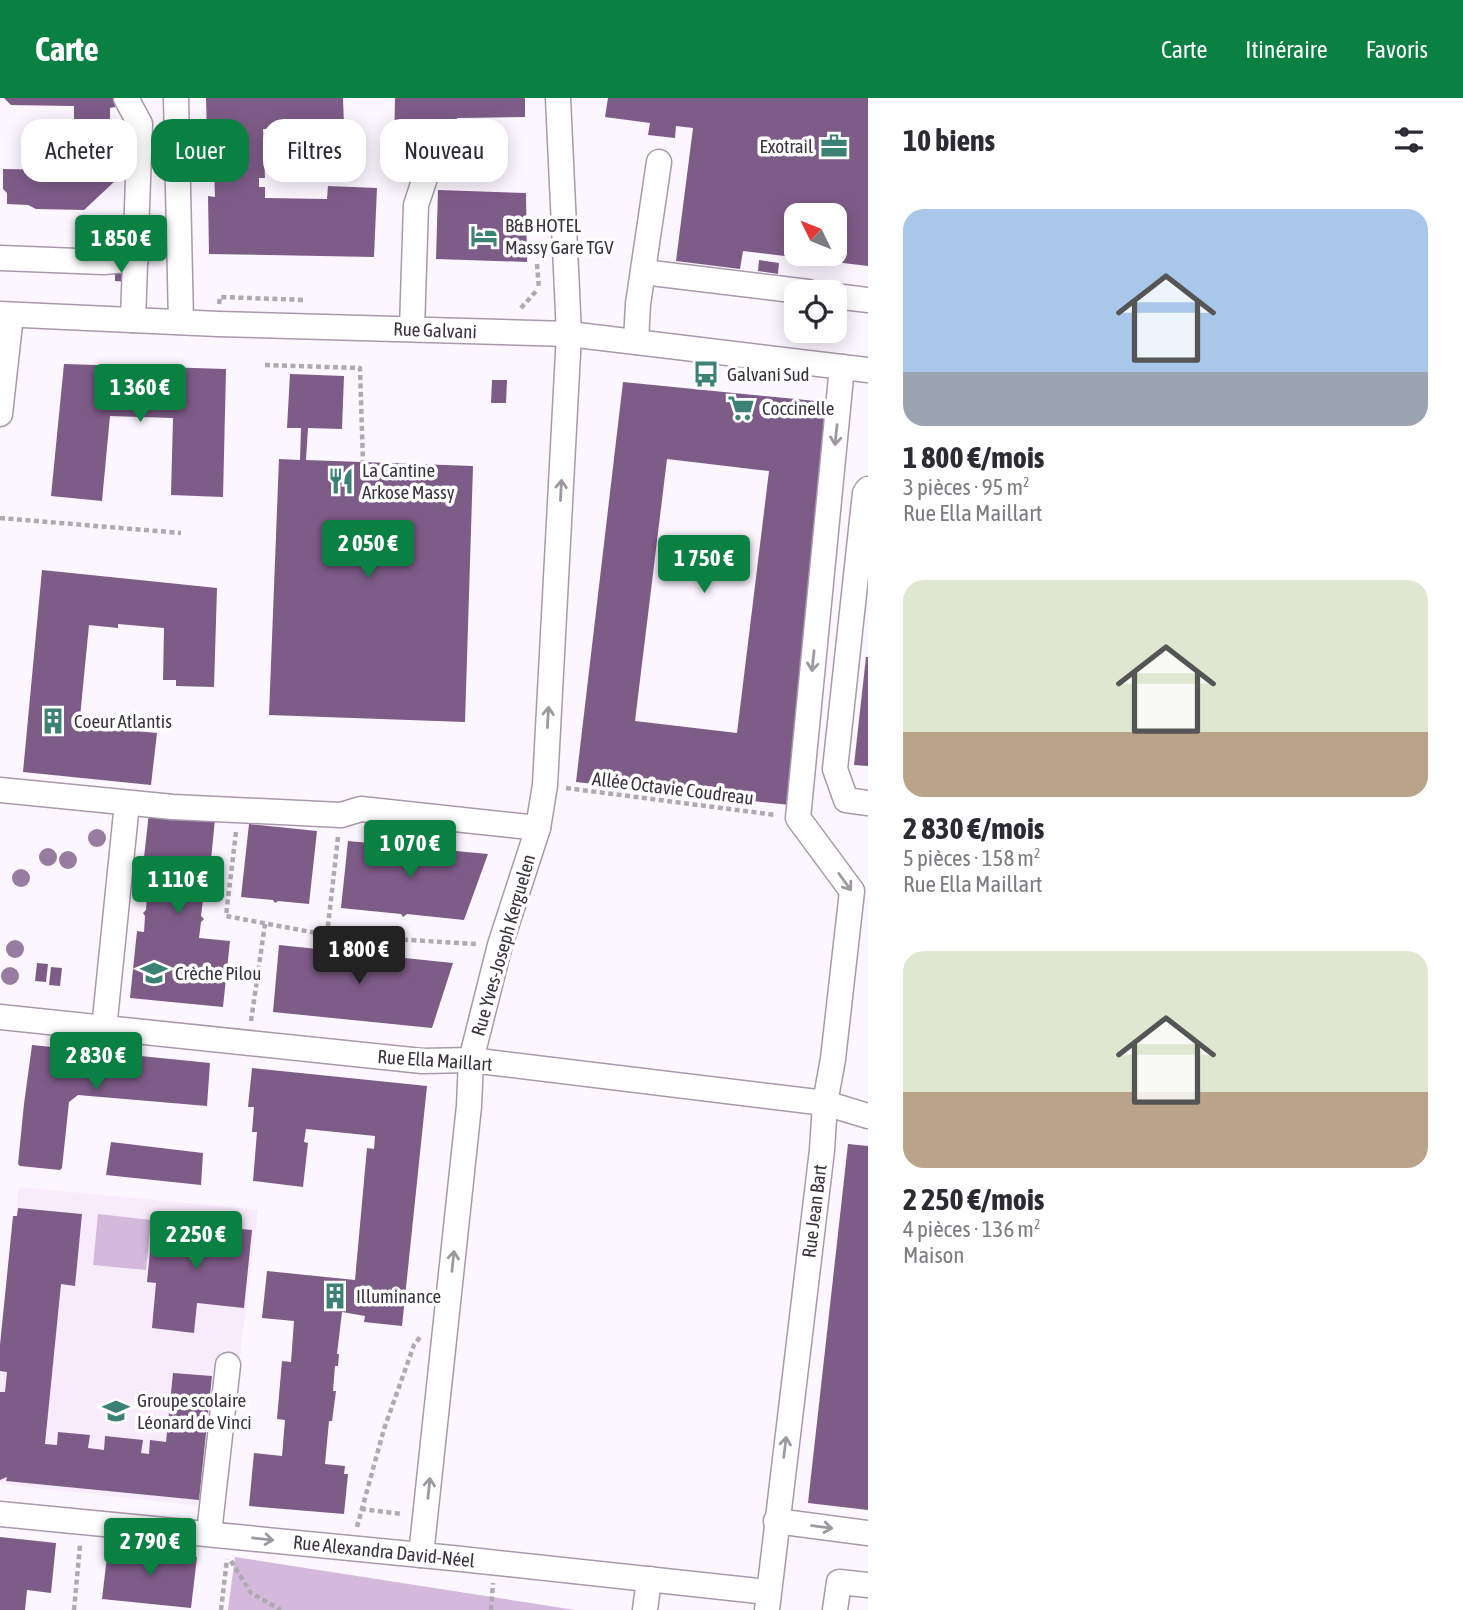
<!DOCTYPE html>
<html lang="fr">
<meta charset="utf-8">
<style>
:root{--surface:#fff;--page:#f2f2f3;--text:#2b2b33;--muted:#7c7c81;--accent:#0b8043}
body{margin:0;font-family:"Asap Condensed",sans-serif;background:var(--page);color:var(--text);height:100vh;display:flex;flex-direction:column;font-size:26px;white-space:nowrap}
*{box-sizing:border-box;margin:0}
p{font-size:23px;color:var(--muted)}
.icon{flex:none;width:38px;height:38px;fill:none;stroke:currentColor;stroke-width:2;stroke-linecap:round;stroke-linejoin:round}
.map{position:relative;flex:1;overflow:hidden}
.panel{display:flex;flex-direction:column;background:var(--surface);width:595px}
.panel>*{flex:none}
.guide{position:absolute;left:21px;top:21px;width:665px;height:63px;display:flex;gap:14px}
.needle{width:46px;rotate:313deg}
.controls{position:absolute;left:784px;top:105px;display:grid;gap:14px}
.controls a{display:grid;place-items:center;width:63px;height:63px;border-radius:14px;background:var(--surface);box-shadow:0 4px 18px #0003;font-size:35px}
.price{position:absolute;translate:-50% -60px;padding:0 16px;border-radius:7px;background:var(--accent);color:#fff;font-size:23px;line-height:46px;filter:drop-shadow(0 2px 4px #0008)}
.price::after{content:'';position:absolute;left:50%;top:42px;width:21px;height:16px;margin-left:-10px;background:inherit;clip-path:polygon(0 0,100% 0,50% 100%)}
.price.on{background:#222;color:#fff}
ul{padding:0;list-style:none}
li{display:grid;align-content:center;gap:14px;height:371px;padding:0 35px}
li span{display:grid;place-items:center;height:217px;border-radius:21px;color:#555}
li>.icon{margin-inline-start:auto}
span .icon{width:126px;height:126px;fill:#fffc;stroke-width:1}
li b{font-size:30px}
h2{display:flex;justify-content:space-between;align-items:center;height:84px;padding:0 35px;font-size:30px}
.chip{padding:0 24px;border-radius:21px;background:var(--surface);box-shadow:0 4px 18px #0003;font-size:24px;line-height:63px}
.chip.on{background:var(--accent);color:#fff}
header{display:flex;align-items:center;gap:42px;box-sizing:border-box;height:98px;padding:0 35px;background:var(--accent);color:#fff}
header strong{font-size:33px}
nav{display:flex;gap:38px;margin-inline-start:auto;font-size:24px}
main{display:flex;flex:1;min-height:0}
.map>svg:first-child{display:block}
.built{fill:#f8ecfc}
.green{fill:#d4b9dc}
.building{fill:#7e5c88;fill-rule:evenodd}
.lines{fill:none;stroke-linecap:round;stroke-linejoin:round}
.minor-casing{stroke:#a899ac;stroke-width:27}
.path{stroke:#afa9b1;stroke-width:4.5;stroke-dasharray:5 3.5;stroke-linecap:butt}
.minor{stroke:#fff;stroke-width:24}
.tree{fill:#987c9f}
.oneway{stroke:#9c9a9e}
.labels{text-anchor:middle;stroke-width:7;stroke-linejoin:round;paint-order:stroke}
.poi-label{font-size:19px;fill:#3a343c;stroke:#fff;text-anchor:start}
.street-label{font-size:19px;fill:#3a343c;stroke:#fff}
</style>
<header>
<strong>Carte</strong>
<nav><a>Carte</a><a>Itinéraire</a><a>Favoris</a></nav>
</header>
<main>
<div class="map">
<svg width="868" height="1512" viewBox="0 0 868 1512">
<rect width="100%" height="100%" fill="#fcf6fe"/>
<!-- built -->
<path class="built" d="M19 1089 258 1112 221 1410 0 1386V1240Z"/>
<!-- green -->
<g class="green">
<path d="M98 1116 151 1122 146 1172 93 1167Z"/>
<path d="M235 1459 575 1512H228Z"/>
</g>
<!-- building -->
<g class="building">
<path d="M4 0H115V9L110 10V21L115 29 114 84 84 112 36 111 28 107 7 106V95L3 91V71L65 72 68 75 77 67 74 63V8L11 7Z"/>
<path d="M206 0H343L344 28 263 31 265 80H259V89H265V100L327 101 328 88 377 90 374 159 209 156 208 98 215 99 214 70 208 71Z"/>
<path d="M395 0H525V19L457 20 455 54 394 52Z"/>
<path d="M608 0H868V168L743 153 740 171 676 163 693 30 676 28 675 40 648 37 650 25 605 19ZM796 117H835V156H796Z"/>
<path d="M438 92 526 95 527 164 436 161Z"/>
<path d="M759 162 779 165 778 176 758 173Z"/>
<path d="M126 169 128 184 115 183V172Z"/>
<path d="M64 266 226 271 223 399 171 397 173 320 110 318 102 403 51 398Z"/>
<path d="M290 276 344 278 342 331 308 330 306 362 473 368 465 624 269 617 279 361 300 362 301 330H287Z"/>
<path d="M492 282H507L506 305H491Z"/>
<path d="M623 284 826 304 790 707 576 684ZM667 361 769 373 737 635 635 623Z"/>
<path d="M42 472 217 490 214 589 176 588V582H163L164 530 118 526V530L89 527 80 619H78L77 627 157 635 151 687 23 674Z"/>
<path d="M866 559H868V668L854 667Z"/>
<path d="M149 714 215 721 207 803 203 802 201 818 204 821 201 824 199 840 230 843 223 909 130 900 137 833 144 834 145 818 143 815 146 812 147 797 140 796Z"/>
<path d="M249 726 317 733 309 806 278 803 275 805 273 802 241 799Z"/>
<path d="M348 743 488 756 464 822 407 816 403 819 401 816 341 810Z"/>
<path d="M279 847 453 865 432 930 273 914Z"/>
<path d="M37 865 48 866 46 884 35 883Z"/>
<path d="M51 869 62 870 60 888 49 887Z"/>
<path d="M32 947 210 965 207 1008 78 997 69 1004 62 1070 60 1072 20 1068 18 1066 24 1006Z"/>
<path d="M252 970 427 988 402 1228 364 1224 365 1218 342 1214 337 1256H339L338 1268H335L333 1293H336L332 1323H329L325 1366 345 1368 344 1376H348L344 1416 249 1408 254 1355 282 1358 285 1322 277 1321 282 1263 291 1264 294 1223 262 1220 267 1173 355 1182 367 1050 374 1051 375 1038 306 1031 304 1044 308 1045 303 1089 253 1083 257 1034H252L254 1009H248Z"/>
<path d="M111 1044 203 1055 201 1087 106 1077Z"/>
<path d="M848 1046 868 1048V1412L808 1405Z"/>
<path d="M18 1110 82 1116 75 1188 61 1186 45 1346 57 1347 58 1334 90 1337 88 1350 104 1352 105 1338 143 1342 141 1355 149 1356 150 1342 166 1344 173 1275 212 1278 199 1402 6 1383 7 1379 0 1382V1294H5L7 1274 0 1273V1247L13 1118H17Z"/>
<path d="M153 1123 252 1132 244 1210 197 1205 194 1235 152 1230 156 1185 147 1184Z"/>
<path d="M0 1439 56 1445 51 1495 27 1492 25 1512H0Z"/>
<path d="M108 1450 197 1459 191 1510 102 1501Z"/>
</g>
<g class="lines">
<!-- minor casing -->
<g class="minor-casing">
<g id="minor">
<path d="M126 0 140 26 133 222"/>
<path d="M176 0 181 224"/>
<path d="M0 160 104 164 136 161"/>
<path d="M643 174 808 194"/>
<path d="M835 198 868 202"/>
<path d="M0 216 218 226 569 236 868 272"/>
<path d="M412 231 416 107 434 53"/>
<path d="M636 244 638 206 659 64"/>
<path d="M0 316 11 217"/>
<path d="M868 391 865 395 835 671 846 702 868 705"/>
<path d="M0 692 173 709 341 717 361 711 538 730"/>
<path d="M0 919 422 963 471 962 825 1005 868 1018"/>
<path d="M104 931 127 705"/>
<path d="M0 1416 452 1460 768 1494"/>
<path d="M776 1423 868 1435"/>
<path d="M209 1435 228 1267"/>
<path d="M421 1457 469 1008 471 962 500 847 538 730 545 687 569 236 558 0"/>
<path d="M645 1512 649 1481"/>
<path d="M767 1512 822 1052 825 1005 833 961 852 793 798 720 842 269"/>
<path d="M835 1512 839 1484 868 1487"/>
</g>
</g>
<!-- path -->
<g class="path">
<path d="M537 166 539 191"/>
<path d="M219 206 220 199 306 202"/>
<path d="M521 210 538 191"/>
<path d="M265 267 360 270 363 365"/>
<path d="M0 420 181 435"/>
<path d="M566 690 776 717"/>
<path d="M236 734 226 818 327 837 476 846"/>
<path d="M327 837 338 739"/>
<path d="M251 923 265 826"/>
<path d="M361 1411 402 1416"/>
<path d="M357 1429 384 1331 414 1247 420 1239"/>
<path d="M231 1463 251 1495 281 1512"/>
<path d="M74 1512 80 1447"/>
<path d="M221 1512 227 1461"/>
<path d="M491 1512 493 1485"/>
</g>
<!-- minor -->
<use href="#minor" class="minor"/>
</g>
<!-- trees -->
<g class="tree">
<circle cx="97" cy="740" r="9"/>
<circle cx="48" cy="759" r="9"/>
<circle cx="68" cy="762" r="9"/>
<circle cx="21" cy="780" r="9"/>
<circle cx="15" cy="851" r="9"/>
<circle cx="10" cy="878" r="9"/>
</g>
<!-- one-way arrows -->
<defs><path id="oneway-shaft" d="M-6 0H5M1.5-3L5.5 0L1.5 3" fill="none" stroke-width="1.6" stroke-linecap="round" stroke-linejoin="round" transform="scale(1.75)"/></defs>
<g class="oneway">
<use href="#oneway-shaft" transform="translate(836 337) rotate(96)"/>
<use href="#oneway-shaft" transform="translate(561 392) rotate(-87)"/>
<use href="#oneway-shaft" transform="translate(813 563) rotate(96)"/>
<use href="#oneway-shaft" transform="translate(548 619) rotate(-87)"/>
<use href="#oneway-shaft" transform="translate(845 784) rotate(54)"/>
<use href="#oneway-shaft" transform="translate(453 1163) rotate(-84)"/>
<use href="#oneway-shaft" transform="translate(785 1349) rotate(-83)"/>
<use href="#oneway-shaft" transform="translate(429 1390) rotate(-84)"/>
<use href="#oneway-shaft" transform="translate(822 1429) rotate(7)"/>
<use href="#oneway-shaft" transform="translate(263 1441) rotate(6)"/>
</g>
<!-- icons -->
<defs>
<g id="office-bare" transform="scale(2.1)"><path d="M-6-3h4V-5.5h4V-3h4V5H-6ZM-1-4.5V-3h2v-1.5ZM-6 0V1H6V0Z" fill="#3c8175" stroke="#fff" stroke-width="2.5" paint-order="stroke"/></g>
<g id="hotel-bare" transform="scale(2.1)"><path d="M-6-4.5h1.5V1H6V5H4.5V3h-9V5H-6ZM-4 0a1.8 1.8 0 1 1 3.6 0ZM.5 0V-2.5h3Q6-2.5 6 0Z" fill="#3c8175" stroke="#fff" stroke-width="2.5" paint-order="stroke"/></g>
<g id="bus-bare" transform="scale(2.1)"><path d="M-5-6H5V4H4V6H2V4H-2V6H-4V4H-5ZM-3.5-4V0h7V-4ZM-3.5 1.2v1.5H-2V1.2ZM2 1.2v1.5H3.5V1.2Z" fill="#3c8175" stroke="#fff" stroke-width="2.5" paint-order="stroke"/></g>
<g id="supermarket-bare" transform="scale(2.1)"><path d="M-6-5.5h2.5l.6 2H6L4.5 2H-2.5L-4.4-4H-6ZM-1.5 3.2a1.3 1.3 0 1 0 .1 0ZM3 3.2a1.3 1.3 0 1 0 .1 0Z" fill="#3c8175" stroke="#fff" stroke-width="2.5" paint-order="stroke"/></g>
<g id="restaurant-bare" transform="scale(2.1)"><path d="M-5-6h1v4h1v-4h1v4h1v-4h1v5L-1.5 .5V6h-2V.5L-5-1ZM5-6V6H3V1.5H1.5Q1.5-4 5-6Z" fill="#3c8175" stroke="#fff" stroke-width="2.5" paint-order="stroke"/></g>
<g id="building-bare" transform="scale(2.1)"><path d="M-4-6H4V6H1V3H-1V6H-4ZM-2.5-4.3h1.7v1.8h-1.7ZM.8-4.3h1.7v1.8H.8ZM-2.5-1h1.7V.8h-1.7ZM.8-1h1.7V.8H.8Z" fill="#3c8175" stroke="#fff" stroke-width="2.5" paint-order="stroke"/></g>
<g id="school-bare" transform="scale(2.1)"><path d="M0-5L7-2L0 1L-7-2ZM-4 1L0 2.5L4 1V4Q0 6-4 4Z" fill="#3c8175" stroke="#fff" stroke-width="2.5" paint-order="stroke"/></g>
</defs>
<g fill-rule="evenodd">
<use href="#office-bare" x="834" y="48"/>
<use href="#hotel-bare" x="484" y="138"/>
<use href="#bus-bare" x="706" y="276"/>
<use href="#supermarket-bare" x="741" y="310"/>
<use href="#restaurant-bare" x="341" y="383"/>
<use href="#building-bare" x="53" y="623"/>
<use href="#school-bare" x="154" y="875"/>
<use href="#building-bare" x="335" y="1198"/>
<use href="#school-bare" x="116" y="1313"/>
</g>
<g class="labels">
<!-- poi labels -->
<g class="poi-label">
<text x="813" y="55" text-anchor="end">Exotrail</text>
<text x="505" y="134">B&amp;B HOTEL<tspan x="505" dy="22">Massy Gare TGV</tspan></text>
<text x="727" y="283">Galvani Sud</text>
<text x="762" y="317">Coccinelle</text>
<text x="362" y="379">La Cantine<tspan x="362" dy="22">Arkose Massy</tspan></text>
<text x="74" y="630">Coeur Atlantis</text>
<text x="175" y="882">Crèche Pilou</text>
<text x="356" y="1205">Illuminance</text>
<text x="137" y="1309">Groupe scolaire<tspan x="137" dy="22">Léonard de Vinci</tspan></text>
</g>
<!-- street labels -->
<g class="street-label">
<text transform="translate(435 232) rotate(2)" y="7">Rue Galvani</text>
<text transform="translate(673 690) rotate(7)" y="7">Allée Octavie Coudreau</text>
<text transform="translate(503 847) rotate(-74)" y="7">Rue Yves-Joseph Kerguelen</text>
<text transform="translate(435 962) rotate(4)" y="7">Rue Ella Maillart</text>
<text transform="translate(814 1113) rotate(-83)" y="7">Rue Jean Bart</text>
<text transform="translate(384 1453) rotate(6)" y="7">Rue Alexandra David-Néel</text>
</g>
</g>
</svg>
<div class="controls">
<a><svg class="needle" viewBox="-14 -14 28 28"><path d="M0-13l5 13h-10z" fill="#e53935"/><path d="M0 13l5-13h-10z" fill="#7c7c81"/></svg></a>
<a><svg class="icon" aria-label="locate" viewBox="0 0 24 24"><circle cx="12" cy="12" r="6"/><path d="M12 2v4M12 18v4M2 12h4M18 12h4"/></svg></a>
</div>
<b class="price" style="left:121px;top:177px">1 850 €</b>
<b class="price" style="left:140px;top:326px">1 360 €</b>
<b class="price" style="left:368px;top:482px">2 050 €</b>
<b class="price" style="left:704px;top:497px">1 750 €</b>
<b class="price" style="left:410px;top:782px">1 070 €</b>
<b class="price" style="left:178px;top:818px">1 110 €</b>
<b class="price on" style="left:359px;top:888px">1 800 €</b>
<b class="price" style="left:96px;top:994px">2 830 €</b>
<b class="price" style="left:196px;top:1173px">2 250 €</b>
<b class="price" style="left:150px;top:1480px">2 790 €</b>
<div class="guide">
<a class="chip">Acheter</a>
<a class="chip on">Louer</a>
<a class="chip">Filtres</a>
<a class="chip">Nouveau</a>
</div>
</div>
<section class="panel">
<h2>10 biens<svg class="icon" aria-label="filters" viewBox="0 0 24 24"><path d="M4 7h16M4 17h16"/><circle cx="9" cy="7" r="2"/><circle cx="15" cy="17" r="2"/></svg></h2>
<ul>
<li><span style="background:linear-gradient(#a9c7e8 75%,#9aa5b1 0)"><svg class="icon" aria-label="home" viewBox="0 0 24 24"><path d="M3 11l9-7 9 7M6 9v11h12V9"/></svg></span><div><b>1 800 €/mois</b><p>3 pièces · 95 m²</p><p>Rue Ella Maillart</p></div></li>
<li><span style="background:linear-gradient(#dfe7d0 70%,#b9a48a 0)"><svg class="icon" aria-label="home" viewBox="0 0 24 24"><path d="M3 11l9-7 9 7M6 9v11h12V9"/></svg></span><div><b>2 830 €/mois</b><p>5 pièces · 158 m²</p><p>Rue Ella Maillart</p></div></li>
<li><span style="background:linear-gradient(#dfe7d0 65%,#b9a48a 0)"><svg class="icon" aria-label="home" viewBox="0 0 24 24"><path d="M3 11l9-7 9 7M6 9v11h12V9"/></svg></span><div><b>2 250 €/mois</b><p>4 pièces · 136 m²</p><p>Maison</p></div></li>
</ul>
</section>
</main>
